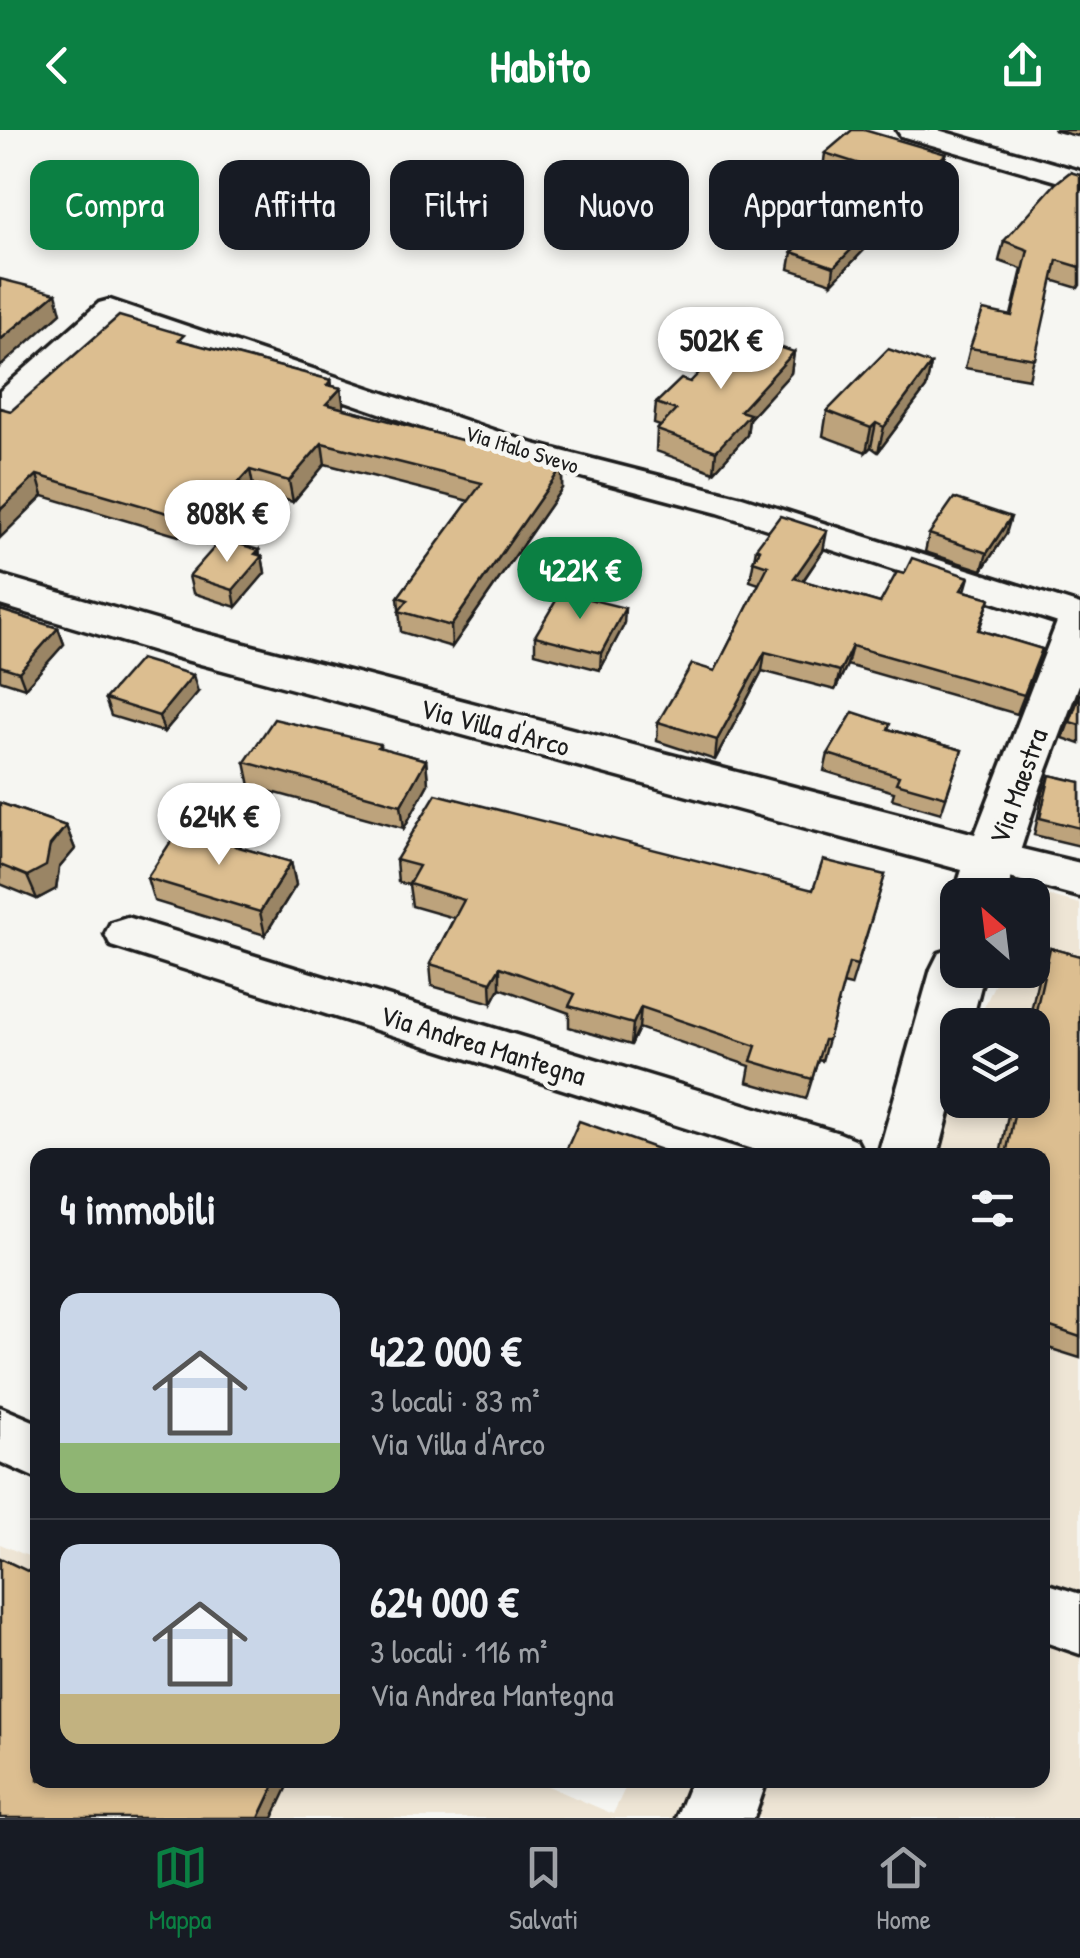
<!DOCTYPE html>
<html lang="it">
<meta charset="utf-8">
<style>
:root{--surface:#171b24;--page:#20242c;--text:#f1f3f6;--muted:#9ea1a6;--line:#363941;--accent:#0b8043}
body{margin:0;font-family:"Patrick Hand",sans-serif;background:var(--page);color:var(--text);height:100vh;display:flex;flex-direction:column;font-size:38px;white-space:nowrap}
*{box-sizing:border-box;margin:0}
p{font-size:32px;color:var(--muted)}
.icon{flex:none;width:55px;height:55px;fill:none;stroke:currentColor;stroke-width:2;stroke-linecap:round;stroke-linejoin:round}
.map{position:relative;flex:1;overflow:hidden}
.panel{position:absolute;left:30px;top:1018px;width:1020px;height:640px;display:flex;flex-direction:column;background:var(--surface);border-radius:20px;box-shadow:0 5px 15px #0003}
.panel>*{flex:none}
.guide{position:absolute;left:30px;top:30px;width:1020px;height:90px;display:flex;gap:20px}
.needle{width:65px;rotate:332deg}
.controls{position:absolute;left:940px;top:748px;display:grid;gap:20px}
.controls a{display:grid;place-items:center;width:110px;height:110px;border-radius:20px;background:var(--surface);box-shadow:0 5px 15px #0003;font-size:50px}
.price{position:absolute;translate:-50% -85px;padding:0 22px;border-radius:35px;background:#fff;color:#222;font-size:32px;line-height:65px;filter:drop-shadow(0 2px 5px #0008)}
.price::after{content:'';position:absolute;left:50%;top:60px;width:30px;height:22px;margin-left:-15px;background:inherit;clip-path:polygon(0 0,100% 0,50% 100%)}
.price.selected{background:var(--accent);color:#fff}
ul{padding:0;list-style:none}
li{display:flex;align-items:center;gap:30px;height:250px;padding:0 30px}
li+li{border-top:2px solid var(--line)}
li span{display:grid;place-items:center;flex:none;width:280px;height:200px;border-radius:20px;color:#555}
li>.icon{margin-inline-start:auto}
span .icon{width:120px;height:120px;fill:#fffc;stroke-width:1}
li b{font-size:42px}
h2{display:flex;justify-content:space-between;align-items:center;height:120px;padding:0 30px;font-size:42px}
.chip{padding:0 35px;border-radius:20px;background:var(--surface);box-shadow:0 5px 15px #0003;font-size:35px;line-height:90px}
.chip.selected{background:var(--accent);color:#fff}
header{display:flex;justify-content:space-between;align-items:center;height:130px;padding:0 30px;background:var(--accent);color:#fff;font-size:45px;font-weight:700}
.tab-bar{display:flex;justify-content:space-around;align-items:center;height:140px;border-top:2px solid var(--line);background:var(--surface);font-size:28px;color:var(--muted)}
.tab-bar a{display:grid;justify-items:center;gap:5px}
.tab-bar .selected{color:var(--accent)}
.map>svg:first-child{display:block}
.built{fill:#eee5d5}
.lines{fill:none;stroke-linecap:round;stroke-linejoin:round}
.street-casing{stroke:#1c1c1c;stroke-width:7}
.secondary-casing{stroke:#1c1c1c;stroke-width:7}
.street{fill:#f6f6f2;fill-rule:evenodd}
.secondary{fill:#f6f6f2;fill-rule:evenodd}
.wall{fill:#bda37c;stroke:#1c1c1c;stroke-width:2.5}
.shaded-wall{fill:#9a8565;stroke:#1c1c1c;stroke-width:2.5}
.building{fill:#dcbe90;stroke:#1c1c1c;stroke-width:2.5}
.labels{text-anchor:middle;stroke-width:9;stroke-linejoin:round;paint-order:stroke}
.far-street-label{font-size:22px;fill:#1c1c1c;stroke:#f6f6f2}
.street-label{font-size:28px;fill:#1c1c1c;stroke:#f6f6f2}
</style>
<header><svg class="icon" aria-label="back" viewBox="0 0 24 24"><path d="M15 5l-7 7 7 7"/></svg>Habito<svg class="icon" aria-label="share" viewBox="0 0 24 24"><path d="M12 15V3M7 8l5-5 5 5M5 13v7h14v-7"/></svg></header>
<div class="map">
<svg width="1080" height="1688" viewBox="0 0 1080 1688">
<rect width="100%" height="100%" fill="#f6f6f2"/>
<filter id="ink" filterUnits="userSpaceOnUse"><feTurbulence type="fractalNoise" baseFrequency=".01" numOctaves="2"/><feDisplacementMap in="SourceGraphic" scale="20" xChannelSelector="R" yChannelSelector="G"/><feConvolveMatrix kernelMatrix="1 2 1 2 8 2 1 2 1" color-interpolation-filters="sRGB"/></filter>
<g filter="url(#ink)">
<!-- built -->
<path class="built" d="M1036 762 1080 774V1688H0V1414L37 1430 38 1650H534L613 1684 629 1650H1042V1025H916L957 934 958 970H1032V895H976L1001 840H1032V771Z"/>
<g class="lines">
<!-- street casing -->
<g class="street-casing">
<g id="street">
<path d="M897 0H938L1080 41V58L901 6Z"/>
<path d="M110 170 534 314 742 367 1080 475V500L718 383 510 328 115 191 11 285 0 288V261L99 173Z"/>
<path d="M992 712 1080 733V767L977 739 971 728 977 717Z"/>
<path d="M127 787 839 1003 856 1010 864 1025H771L111 816 105 804 111 792Z"/>
<path d="M0 1277 38 1293V1349L0 1332Z"/>
<path d="M1042 1452 1080 1464V1524L1042 1511Z"/>
</g>
</g>
<!-- secondary casing -->
<g class="secondary-casing">
<g id="secondary">
<path d="M0 445 176 496 975 704 1057 492 1064 481 1080 477V552L1041 656 1006 765H958V772L954 765 962 740 171 526 0 475Z"/>
<path d="M958 817V840H985L971 895H958V948L938 1025H878L931 839 939 823Z"/>
<path d="M691 1650H767L754 1688H676Z"/>
</g>
</g>
<!-- street -->
<use href="#street" class="street"/>
<!-- secondary -->
<use href="#secondary" class="secondary"/>
</g>
<!-- wall -->
<g class="wall">
<path d="M1053 0H1080V3L1077 6Z"/>
<path d="M825 23 946 24 943 40 868 110 867 117 832 153 789 139 792 122 803 111 805 95 855 50 823 39Z"/>
<path d="M1080 45V155L1078 158 1052 150 1029 249 965 238 970 218 1011 185 1022 139 999 131 1004 111Z"/>
<path d="M185 212 331 250 332 256 341 258 344 279 562 337V358L452 517 401 502 398 467 469 371 325 334 293 372 254 361 206 414 43 366 11 281Z"/>
<path d="M794 222 791 243 749 289 747 305 714 342 656 321 657 300 660 296 654 294 656 273 690 252Z"/>
<path d="M931 234 926 258 878 322 871 317 866 322 823 306 827 281Z"/>
<path d="M929 404H1006L982 440 925 422Z"/>
<path d="M756 418 823 421 803 451 880 473 904 444 969 447 965 461 990 468 979 500 1042 519 1017 584 847 535 835 560 762 541 715 630 657 611 658 592 715 541 759 454 750 451Z"/>
<path d="M259 420 260 425 262 426 265 443 236 477 193 463 189 446Z"/>
<path d="M0 480 58 498 64 514 25 558 0 550Z"/>
<path d="M624 495 600 540 535 523V506Z"/>
<path d="M198 562 164 602 111 586 105 569Z"/>
<path d="M1080 563V614L1063 608Z"/>
<path d="M888 599 962 620 941 683 892 669 894 662 824 641 828 624Z"/>
<path d="M380 614V618L426 630 428 654 404 698 250 656 245 632Z"/>
<path d="M1050 645 1080 652V716L1034 705 1043 662Z"/>
<path d="M0 673 66 696 75 719 59 738 56 759 37 769 0 754Z"/>
<path d="M239 709 241 718 291 732 296 755 265 805 154 771 147 748Z"/>
<path d="M396 730 813 760 885 745 851 856 843 854 822 931 818 930 806 969 747 952 750 936 639 898 631 915 569 897V883L500 858 492 873 432 856 430 834 454 788 412 776 409 755 398 752Z"/>
<path d="M1050 818 1080 826V1228L1042 1216V1025H1000L1011 970H1032V895H1028L1040 840Z"/>
</g>
<!-- shaded-wall -->
<g class="shaded-wall">
<path d="M946 24 943 40 868 110 867 117 832 153 834 137 865 99Z"/>
<path d="M56 163 61 183 0 237V210Z"/>
<path d="M794 222 791 243 749 289 747 305 714 342 716 321 740 281Z"/>
<path d="M931 234 926 258 878 322 884 297Z"/>
<path d="M331 250 333 267 341 258 344 279 326 274 327 255Z"/>
<path d="M876 293 871 317 866 322 871 298Z"/>
<path d="M322 313 325 334 293 372 289 351Z"/>
<path d="M562 337V358L452 517 451 496Z"/>
<path d="M250 340 254 361 206 414 202 393Z"/>
<path d="M37 345 43 366 0 408V380Z"/>
<path d="M1011 387 1006 404 982 440 987 423Z"/>
<path d="M827 401 823 421 791 468 794 448Z"/>
<path d="M259 420 260 428 262 426 265 443 236 477 233 460Z"/>
<path d="M625 478 624 495 600 540 601 523Z"/>
<path d="M58 498 64 514 25 558 19 542Z"/>
<path d="M852 516 847 535 835 560 840 541Z"/>
<path d="M765 522 762 541 715 630 717 610Z"/>
<path d="M193 545 198 562 164 602 159 586Z"/>
<path d="M426 630 428 654 404 698 401 675Z"/>
<path d="M66 696 75 719 59 738 56 759 37 769 27 746Z"/>
<path d="M291 732 296 755 265 805 260 782Z"/>
<path d="M500 837V858L492 873 491 852Z"/>
<path d="M641 877 639 898 631 915 633 894Z"/>
<path d="M277 1650H291L273 1688H259Z"/>
</g>
<!-- building -->
<g class="building">
<path d="M852 0H864L946 24 865 99 870 101 834 137 792 122 818 99 805 95 869 37 825 23Z"/>
<path d="M1070 42 1080 45V137L1057 130 1035 229 970 218 983 180 1012 186 1028 120 1004 111 1056 53Z"/>
<path d="M0 149 56 163 0 210Z"/>
<path d="M119 186 184 205 179 210 331 250 327 255 341 258 326 274 562 337 451 496 399 481 408 470 398 467 482 353 322 313 289 351 250 340 202 393 37 345 0 380V278L11 281Z"/>
<path d="M738 203 794 222 740 281 750 284 716 321 657 300 676 280 656 273 681 249 690 252Z"/>
<path d="M888 219 931 234 884 297 876 293 871 298 827 281Z"/>
<path d="M954 368 1011 387 987 423 929 404Z"/>
<path d="M780 386 827 401 794 448 880 473 897 442 904 444 912 428 969 447 961 460 990 468 978 500 1042 519 1024 565 852 516 840 541 765 522 717 610 658 592 692 534 715 541 768 436 753 431 760 420 756 418Z"/>
<path d="M222 409 259 420 255 424 262 426 233 460 189 446Z"/>
<path d="M561 462 625 478 601 523 535 506Z"/>
<path d="M0 480 58 498 19 542 0 536Z"/>
<path d="M140 529 193 545 159 586 105 569Z"/>
<path d="M1080 564V595L1070 592Z"/>
<path d="M853 582 890 594 888 599 962 620 946 667 896 653 899 646 828 624Z"/>
<path d="M274 589 380 614 378 617 426 630 401 675 245 632Z"/>
<path d="M1050 645 1080 652V698L1040 688Z"/>
<path d="M436 664 813 760 823 730 885 745 857 835 849 833 828 910H824L812 949 751 931 756 916 641 877 633 894 569 876 575 864 500 837 491 852 430 834 464 770 409 754 419 736 396 730Z"/>
<path d="M0 673 66 696 50 715 46 736 27 746 0 735Z"/>
<path d="M183 693 239 709 235 716 291 732 260 782 147 748Z"/>
<path d="M1050 818 1080 826V1207L1042 1194V1025H1006L1017 970H1032V899Z"/>
<path d="M579 991 675 1025H564Z"/>
<path d="M0 1428 38 1446V1650H277L259 1688H0Z"/>
</g>
</g>
<g class="labels">
<!-- far-street labels -->
<g class="far-street-label">
<text transform="translate(522 319) rotate(17)" y="8">Via Italo Svevo</text>
</g>
<!-- street labels -->
<g class="street-label">
<text transform="translate(495 597) rotate(15)" y="10">Via Villa d'Arco</text>
<text transform="translate(1018 656) rotate(-70)" y="10">Via Maestra</text>
<text transform="translate(483 915) rotate(17)" y="10">Via Andrea Mantegna</text>
</g>
</g>
</svg>
<div class="controls">
<a><svg class="needle" viewBox="-14 -14 28 28"><path d="M0-13l5 13h-10z" fill="#e53935"/><path d="M0 13l5-13h-10z" fill="#9ea1a6"/></svg></a>
<a><svg class="icon" aria-label="layers" viewBox="0 0 24 24"><path d="M12 4l9 5-9 5-9-5zM3 14l9 5 9-5"/></svg></a>
</div>
<b class="price" style="left:721px;top:262px">502K €</b>
<b class="price" style="left:227px;top:435px">808K €</b>
<b class="price selected" style="left:580px;top:492px">422K €</b>
<b class="price" style="left:219px;top:738px">624K €</b>
<div class="guide">
<a class="chip selected">Compra</a>
<a class="chip">Affitta</a>
<a class="chip">Filtri</a>
<a class="chip">Nuovo</a>
<a class="chip">Appartamento</a>
</div>
<section class="panel">
<h2>4 immobili<svg class="icon" aria-label="filters" viewBox="0 0 24 24"><path d="M4 7h16M4 17h16"/><circle cx="9" cy="7" r="2"/><circle cx="15" cy="17" r="2"/></svg></h2>
<ul>
<li><span style="background:linear-gradient(#c9d6e8 75%,#8fb573 0)"><svg class="icon" aria-label="home" viewBox="0 0 24 24"><path d="M3 11l9-7 9 7M6 9v11h12V9"/></svg></span><div><b>422 000 €</b><p>3 locali · 83 m²</p><p>Via Villa d'Arco</p></div></li>
<li><span style="background:linear-gradient(#c9d6e8 75%,#c2b280 0)"><svg class="icon" aria-label="home" viewBox="0 0 24 24"><path d="M3 11l9-7 9 7M6 9v11h12V9"/></svg></span><div><b>624 000 €</b><p>3 locali · 116 m²</p><p>Via Andrea Mantegna</p></div></li>
</ul>
</section>
</div>
<nav class="tab-bar">
<a class="selected"><svg class="icon" aria-label="map" viewBox="0 0 24 24"><path d="M3 6l6-2 6 2 6-2v14l-6 2-6-2-6 2zM9 4v14M15 6v14"/></svg>Mappa</a>
<a><svg class="icon" aria-label="saved" viewBox="0 0 24 24"><path d="M7 4h10v16l-5-4-5 4z"/></svg>Salvati</a>
<a><svg class="icon" aria-label="home" viewBox="0 0 24 24"><path d="M3 11l9-7 9 7M6 9v11h12V9"/></svg>Home</a>
</nav>
